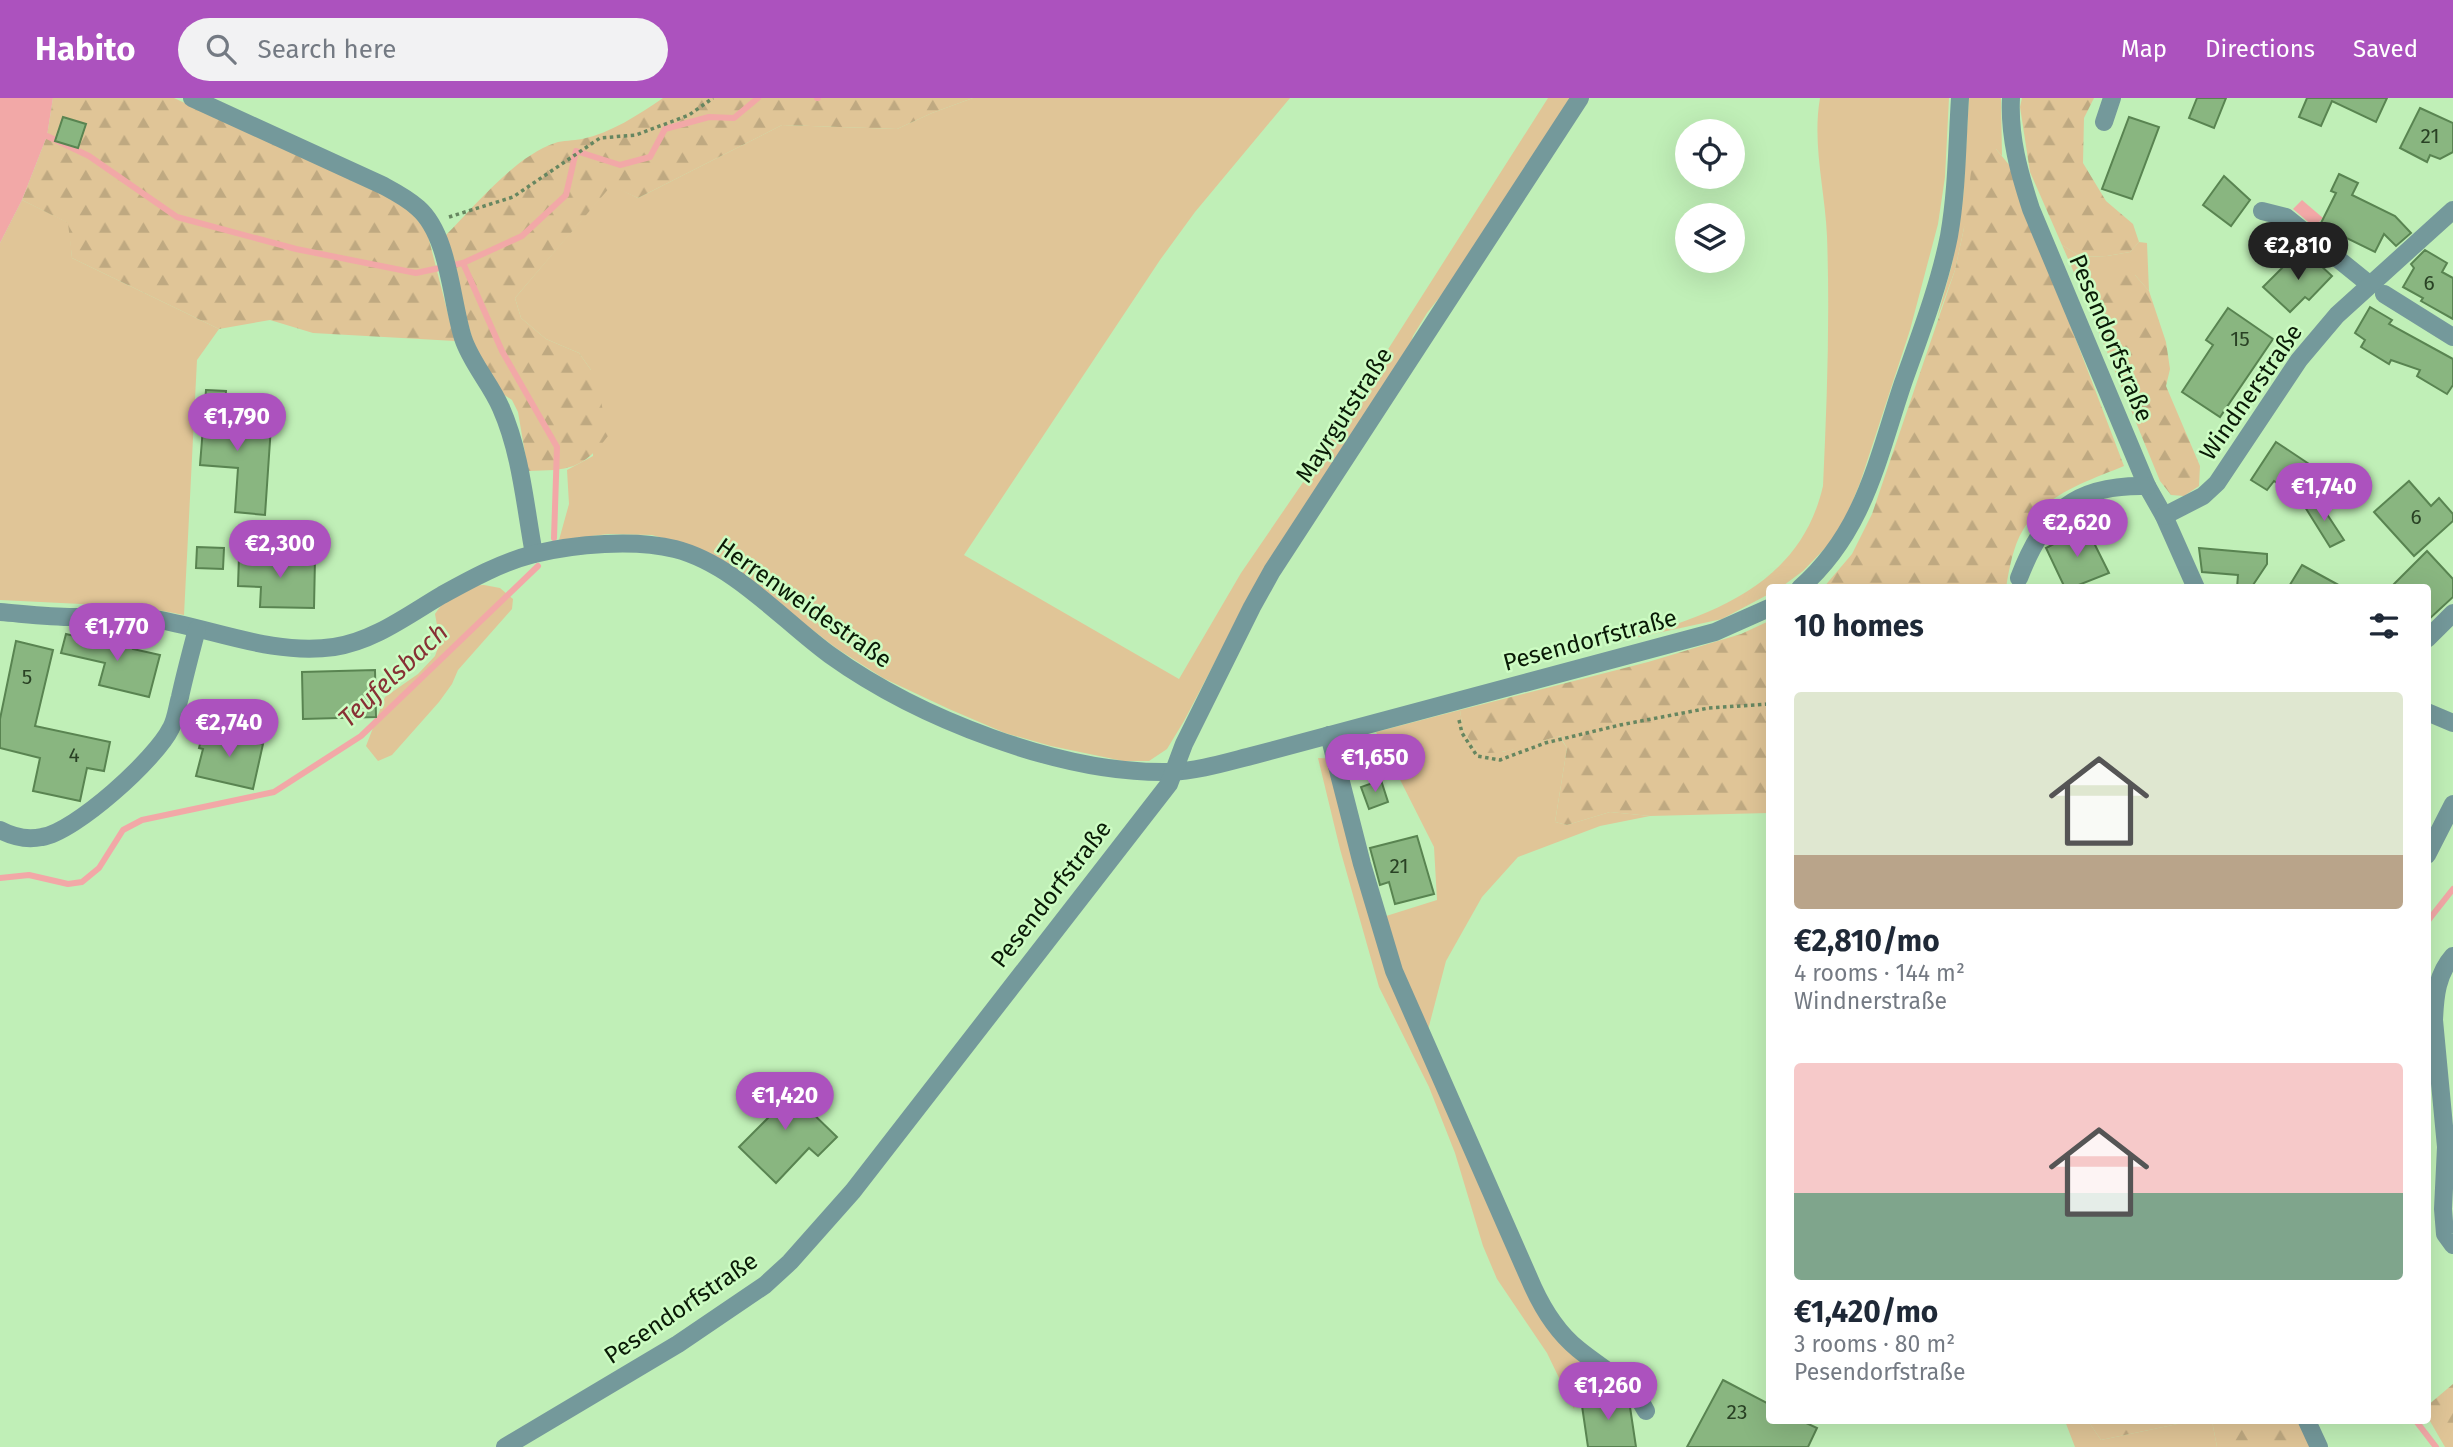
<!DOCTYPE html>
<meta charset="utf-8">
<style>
:root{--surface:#fff;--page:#f2f2f3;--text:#1f2937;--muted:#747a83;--accent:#ac52be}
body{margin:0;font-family:"Fira Sans",sans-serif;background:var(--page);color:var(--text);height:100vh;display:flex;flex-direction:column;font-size:26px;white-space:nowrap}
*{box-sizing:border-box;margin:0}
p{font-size:23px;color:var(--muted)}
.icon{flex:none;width:38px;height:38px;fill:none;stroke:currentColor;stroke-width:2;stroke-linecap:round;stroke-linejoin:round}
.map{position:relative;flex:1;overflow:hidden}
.details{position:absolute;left:1766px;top:486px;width:665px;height:840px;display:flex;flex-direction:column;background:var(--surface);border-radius:7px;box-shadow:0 7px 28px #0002}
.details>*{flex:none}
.buttons{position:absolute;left:1675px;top:21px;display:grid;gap:14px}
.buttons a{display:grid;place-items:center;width:70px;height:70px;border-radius:50%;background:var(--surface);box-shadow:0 7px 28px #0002;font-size:35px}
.price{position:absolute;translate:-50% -60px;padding:0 16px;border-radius:24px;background:var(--accent);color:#fff;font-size:23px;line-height:46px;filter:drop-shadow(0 2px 4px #0008)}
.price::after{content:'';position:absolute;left:50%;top:42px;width:21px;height:16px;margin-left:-10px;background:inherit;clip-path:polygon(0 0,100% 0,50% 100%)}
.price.current{background:#222;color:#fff}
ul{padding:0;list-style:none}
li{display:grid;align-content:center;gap:14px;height:371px;padding:0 28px}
li span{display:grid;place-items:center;height:217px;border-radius:7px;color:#555}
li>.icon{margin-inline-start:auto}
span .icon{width:126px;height:126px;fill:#fffc;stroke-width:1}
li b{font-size:30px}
h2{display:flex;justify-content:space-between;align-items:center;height:84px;padding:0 28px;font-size:30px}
header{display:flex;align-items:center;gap:42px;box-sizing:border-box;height:98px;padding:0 35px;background:var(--accent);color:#fff}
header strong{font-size:33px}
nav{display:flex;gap:38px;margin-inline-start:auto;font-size:24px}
.search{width:490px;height:63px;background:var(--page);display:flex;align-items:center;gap:18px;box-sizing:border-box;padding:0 24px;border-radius:38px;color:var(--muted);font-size:26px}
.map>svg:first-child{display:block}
.grass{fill:#e0c597}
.forest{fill:url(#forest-firs)}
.water{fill:#f2a8a7}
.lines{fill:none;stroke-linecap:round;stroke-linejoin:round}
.stream{stroke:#f2a8a7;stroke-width:6}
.building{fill:#89b680;stroke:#598451;stroke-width:2}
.path{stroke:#668660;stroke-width:3.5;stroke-dasharray:3.5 3.5;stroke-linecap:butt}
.minor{stroke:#74999b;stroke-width:18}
.labels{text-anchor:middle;stroke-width:5;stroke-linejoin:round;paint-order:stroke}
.number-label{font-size:21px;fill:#294124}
.street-label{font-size:24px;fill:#091a06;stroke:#cdfcc3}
.water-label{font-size:26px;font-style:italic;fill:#873135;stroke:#cdfcc3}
</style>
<header>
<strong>Habito</strong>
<div class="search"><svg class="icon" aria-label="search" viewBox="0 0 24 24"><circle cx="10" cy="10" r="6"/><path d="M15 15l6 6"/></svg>Search here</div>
<nav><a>Map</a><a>Directions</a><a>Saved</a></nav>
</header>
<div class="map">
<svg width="2453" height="1349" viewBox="0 0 2453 1349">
<defs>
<pattern id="forest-firs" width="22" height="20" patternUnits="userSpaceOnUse" patternTransform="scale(1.75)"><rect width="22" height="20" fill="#e0c597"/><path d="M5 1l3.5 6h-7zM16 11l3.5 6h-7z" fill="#bfa981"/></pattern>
</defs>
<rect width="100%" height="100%" fill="#c0efb7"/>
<!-- grass -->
<g class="grass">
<path d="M973 0H1290L1195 114 1160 162 964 457 1179 581 1241 475 1308 377 1548 0H1571L1455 180 1427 215 1413 238 1408 253 1216 562 1184 623 1167 651 1149 663H1123L1051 648 1005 635 949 611 883 580 836 550 767 497 684 446 652 437 608 436 559 442 569 406 567 372 593 358 591 272 579 255 546 241 521 220 515 200 611 87 638 100 782 27 897 31 932 15Z"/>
<path d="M1820 0H1949L1945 79 1938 126 1910 232 1860 385 1849 412 1832 443 1803 473 1780 490H1769V496L1722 521 1621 543C1710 518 1800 488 1823 388 1827 304 1830 221 1827 138 1825 92 1812 46 1820 0Z"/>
<path d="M1969 0H2001L2002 58 1996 51 1964 130 1955 172 1937 221 1952 166 1963 100Z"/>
<path d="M22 102 69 125 72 160 219 231 197 262 184 517 142 509 0 502V145Z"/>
<path d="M2139 144 2147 145 2149 193 2135 177 2086 189 2085 200 2062 147 2081 159 2107 158 2130 154Z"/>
<path d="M484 487 500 490 513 501 512 511 458 572 452 586 439 604 392 657 378 663 366 648 385 599 418 576 435 558 440 544 435 516C448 497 461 488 484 487Z"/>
<path d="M1460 612 1463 632 1478 654H1503L1559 638 1567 650 1555 724 1567 727 1610 714 1650 718 1600 728 1518 759 1482 799 1446 863 1428 932 1527 1164 1583 1263 1574 1311 1547 1255 1497 1181 1483 1148 1455 1055 1429 989 1379 889 1340 751 1318 660 1344 661 1383 819 1437 802 1434 749 1376 634Z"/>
<path d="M2065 1323H2088L2101 1342 2192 1323H2212L2217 1349H2075Z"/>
</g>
<!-- forest -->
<g class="forest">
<path d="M53 0H174L404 105 427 134 455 243 313 235 270 222 219 231 72 160 68 125 22 102 47 38Z"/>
<path d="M663 0H973L932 15 897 31 782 27 638 100 611 88 515 200 521 220 546 241 579 255 591 272 599 293 608 338C582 372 569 372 528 373L518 314 512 302 500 294 475 252 445 138C475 108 514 59 555 45 563 42 573 43 582 41 611 35 638 17 663 0Z"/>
<path d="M2022 0H2094L2084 20 2083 65 2106 103 2133 126 2139 144 2130 154 2107 158 2081 159 2062 147 2030 74 2020 9Z"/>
<path d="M1987 49 1996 51 2010 68 2124 368C2088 383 2045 396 2023 432 2013 448 2009 472 2006 490H1823L1852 456 1872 416 1955 172 1964 130 1972 66 1978 54Z"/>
<path d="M2103 171 2135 177 2149 193 2166 244 2170 271 2166 288 2200 368 2199 388 2184 398 2171 397 2160 383 2085 200C2086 186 2091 179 2103 171Z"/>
<path d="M1769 523V715L1650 718 1610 714 1567 727 1555 724 1567 650 1560 638C1533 644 1505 659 1478 654L1463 632 1460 612 1648 564 1741 536Z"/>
<path d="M2453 1286V1349H2445L2427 1318V1308Z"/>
<path d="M2088 1323H2192L2101 1342Z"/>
<path d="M2212 1323H2300L2312 1349H2217Z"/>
</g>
<!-- water -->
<g class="water">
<path d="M0 0H53L47 38 22 102 0 145Z"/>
<path d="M2302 102 2323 120 2314 129 2293 111Z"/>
</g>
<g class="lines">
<!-- stream -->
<g class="stream">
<path d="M817 0H818"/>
<path d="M47 38 89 58 177 119 296 151 416 175 463 165 522 138 566 97 576 53 620 67 650 59 665 31 709 19 734 20 758 0"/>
<path d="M463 165 502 253 557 349 554 440"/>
<path d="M0 780 29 777 68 786 82 784 99 770 123 732 142 722 274 694 361 638 538 468"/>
<path d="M2427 824 2453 791"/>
<path d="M2416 1323 2436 1349"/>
</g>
</g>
<!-- building -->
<g class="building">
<path d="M2197 0H2226L2214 30 2189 20Z"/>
<path d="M2307 0H2387L2376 24 2332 3 2321 28 2299 19Z"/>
<path d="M2420 10 2453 25V54L2440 61 2430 57 2427 64 2400 50Z"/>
<path d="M63 19 86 26 78 50 55 43Z"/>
<path d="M2129 19 2159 29 2132 101 2102 91Z"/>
<path d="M2339 76 2358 85 2352 97 2395 118 2411 135 2396 148 2384 136 2375 154 2320 127 2336 95 2331 93Z"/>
<path d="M2224 78 2250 102 2231 128 2203 107Z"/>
<path d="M2425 152 2447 165 2442 174 2453 180V221L2421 203 2423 200 2403 189 2414 170 2411 166Z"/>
<path d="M2306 154 2332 178 2309 202 2305 199 2290 214 2263 189 2287 165 2292 169Z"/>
<path d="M2370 209 2392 222 2389 226 2453 261V287L2447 296 2417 278 2420 272 2391 262 2389 266 2361 249 2365 242 2355 235Z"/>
<path d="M2228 210 2273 241 2220 319 2182 294 2213 247 2206 242Z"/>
<path d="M206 292 226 293 224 324 271 328 265 417 235 414 238 370 200 367Z"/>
<path d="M2276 344 2327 378 2308 406 2274 383 2267 392 2251 382Z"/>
<path d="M2409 383 2431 408 2439 400 2453 416V423L2414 458 2374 414Z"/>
<path d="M2317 401 2344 442 2330 449 2305 409Z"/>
<path d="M2086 429 2109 475 2071 490H2065L2046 450Z"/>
<path d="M197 449 224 450 223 471 196 470Z"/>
<path d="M2199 450 2267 456V466L2251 490H2237L2238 477 2202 474Z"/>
<path d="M2427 453 2453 481V499L2427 523V490H2390Z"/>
<path d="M239 458 315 460 314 510 260 509 261 489 238 488Z"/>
<path d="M2302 467 2344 490H2288Z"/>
<path d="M66 536 109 546 112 537 135 543 133 551 160 557 149 599 99 587 105 565 61 555Z"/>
<path d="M16 543 53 552 35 628 110 644 104 673 87 670 80 703 33 693 40 660 0 650V621Z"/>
<path d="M375 572 376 619 303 621 302 574Z"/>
<path d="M204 631 263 646 253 691 196 678 203 651 199 650Z"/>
<path d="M1381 682 1388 704 1369 711 1361 689Z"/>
<path d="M1417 738 1434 796 1395 806 1389 784 1380 787 1370 750Z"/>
<path d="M774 978 837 1039 818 1058 809 1050 776 1085 739 1049 774 1014 756 996Z"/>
<path d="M1723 1282 1769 1306V1323H1802L1817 1330 1808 1349H1687Z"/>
<path d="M1618 1296 1630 1309 1636 1349H1588L1581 1301Z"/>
</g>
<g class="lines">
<!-- path -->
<g class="path">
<path d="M449 119 513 99 600 40 636 37 689 17 713 0"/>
<path d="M1459 622 1462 635 1477 658 1500 662 1545 645 1620 627 1709 610 1769 606"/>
</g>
<!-- minor -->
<g class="minor">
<path d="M192 0 382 87C395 94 407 100 418 110 449 137 451 202 463 240 471 265 491 286 501 310 521 355 525 408 534 456"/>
<path d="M2011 0C2009 39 2019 74 2031 111L2147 388 2164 418 2196 490"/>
<path d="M2104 24 2112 0"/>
<path d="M2262 113 2286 119 2369 186"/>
<path d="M2384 196 2453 239"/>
<path d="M2164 418 2203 398 2217 385 2299 262 2337 217 2453 112"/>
<path d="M2019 480C2044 415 2074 386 2147 388"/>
<path d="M1800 490C1864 434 1877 362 1903 285 1920 237 1939 188 1949 138 1957 93 1957 46 1960 0"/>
<path d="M0 514C25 516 49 519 74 519 99 519 124 517 148 520 210 529 270 558 334 549 374 543 408 517 442 497 471 481 502 464 534 456 575 446 634 441 675 451 734 466 782 522 830 557 918 620 1060 676 1169 674 1199 673 1227 664 1255 657L1715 534 1769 510"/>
<path d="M2427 541 2453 515"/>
<path d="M2427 614 2453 625"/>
<path d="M1329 637 1362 766 1394 873 1533 1189C1544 1213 1557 1234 1578 1251 1602 1271 1632 1285 1646 1313"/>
<path d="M0 732C13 739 27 742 42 739 75 734 156 661 171 630 176 621 177 609 180 599 185 576 191 554 197 531"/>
<path d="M2427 757 2453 706"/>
<path d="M2453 858C2437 876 2435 898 2434 922L2446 1049 2443 1111 2445 1136 2453 1147"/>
<path d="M2307 1323 2319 1349"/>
<path d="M505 1349 678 1246 765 1187 790 1164 853 1093 1169 686 1184 646 1252 509 1272 473 1580 0"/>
</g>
</g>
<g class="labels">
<!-- number labels -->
<g class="number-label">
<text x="2430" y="45">21</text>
<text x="2429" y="192">6</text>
<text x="2240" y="248">15</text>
<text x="2416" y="426">6</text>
<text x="27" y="586">5</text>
<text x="74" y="664">4</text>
<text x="1399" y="775">21</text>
<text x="1737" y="1321">23</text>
</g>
<!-- street labels -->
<g class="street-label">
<text transform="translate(2111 240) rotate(67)" y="8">Pesendorfstraße</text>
<text transform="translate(2251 294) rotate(-55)" y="8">Windnerstraße</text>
<text transform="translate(1344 317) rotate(-57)" y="8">Mayrgutstraße</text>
<text transform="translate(804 505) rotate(35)" y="8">Herrenweidestraße</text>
<text transform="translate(1590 542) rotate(-15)" y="8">Pesendorfstraße</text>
<text transform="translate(1051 796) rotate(-52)" y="8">Pesendorfstraße</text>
<text transform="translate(681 1210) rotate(-34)" y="8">Pesendorfstraße</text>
</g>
<!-- water labels -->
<g class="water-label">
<text transform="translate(393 577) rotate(-43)" y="9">Teufelsbach</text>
</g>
</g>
</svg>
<div class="buttons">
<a><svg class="icon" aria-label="locate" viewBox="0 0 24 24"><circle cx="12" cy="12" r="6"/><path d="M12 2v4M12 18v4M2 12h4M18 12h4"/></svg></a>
<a><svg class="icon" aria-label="layers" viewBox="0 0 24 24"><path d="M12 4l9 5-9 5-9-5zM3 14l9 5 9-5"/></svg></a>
</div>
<b class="price current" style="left:2298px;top:184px">€2,810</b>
<b class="price" style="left:237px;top:355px">€1,790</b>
<b class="price" style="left:2324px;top:425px">€1,740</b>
<b class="price" style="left:2077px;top:461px">€2,620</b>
<b class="price" style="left:280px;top:482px">€2,300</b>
<b class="price" style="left:117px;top:565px">€1,770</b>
<b class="price" style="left:229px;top:661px">€2,740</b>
<b class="price" style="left:1375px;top:696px">€1,650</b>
<b class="price" style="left:785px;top:1034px">€1,420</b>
<b class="price" style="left:1608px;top:1324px">€1,260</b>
<section class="details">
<h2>10 homes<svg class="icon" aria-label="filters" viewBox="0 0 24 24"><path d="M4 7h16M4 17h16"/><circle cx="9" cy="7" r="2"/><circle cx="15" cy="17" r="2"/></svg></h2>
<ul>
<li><span style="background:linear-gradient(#dfe7d0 75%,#b9a48a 0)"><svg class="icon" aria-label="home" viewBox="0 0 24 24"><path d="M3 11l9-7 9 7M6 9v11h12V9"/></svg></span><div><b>€2,810/mo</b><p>4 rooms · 144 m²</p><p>Windnerstraße</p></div></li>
<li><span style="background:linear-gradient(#f6c9c9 60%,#7fa58c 0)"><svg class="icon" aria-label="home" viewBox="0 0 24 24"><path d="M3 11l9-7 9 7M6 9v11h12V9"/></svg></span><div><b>€1,420/mo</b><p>3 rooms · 80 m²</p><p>Pesendorfstraße</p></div></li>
</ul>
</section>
</div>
